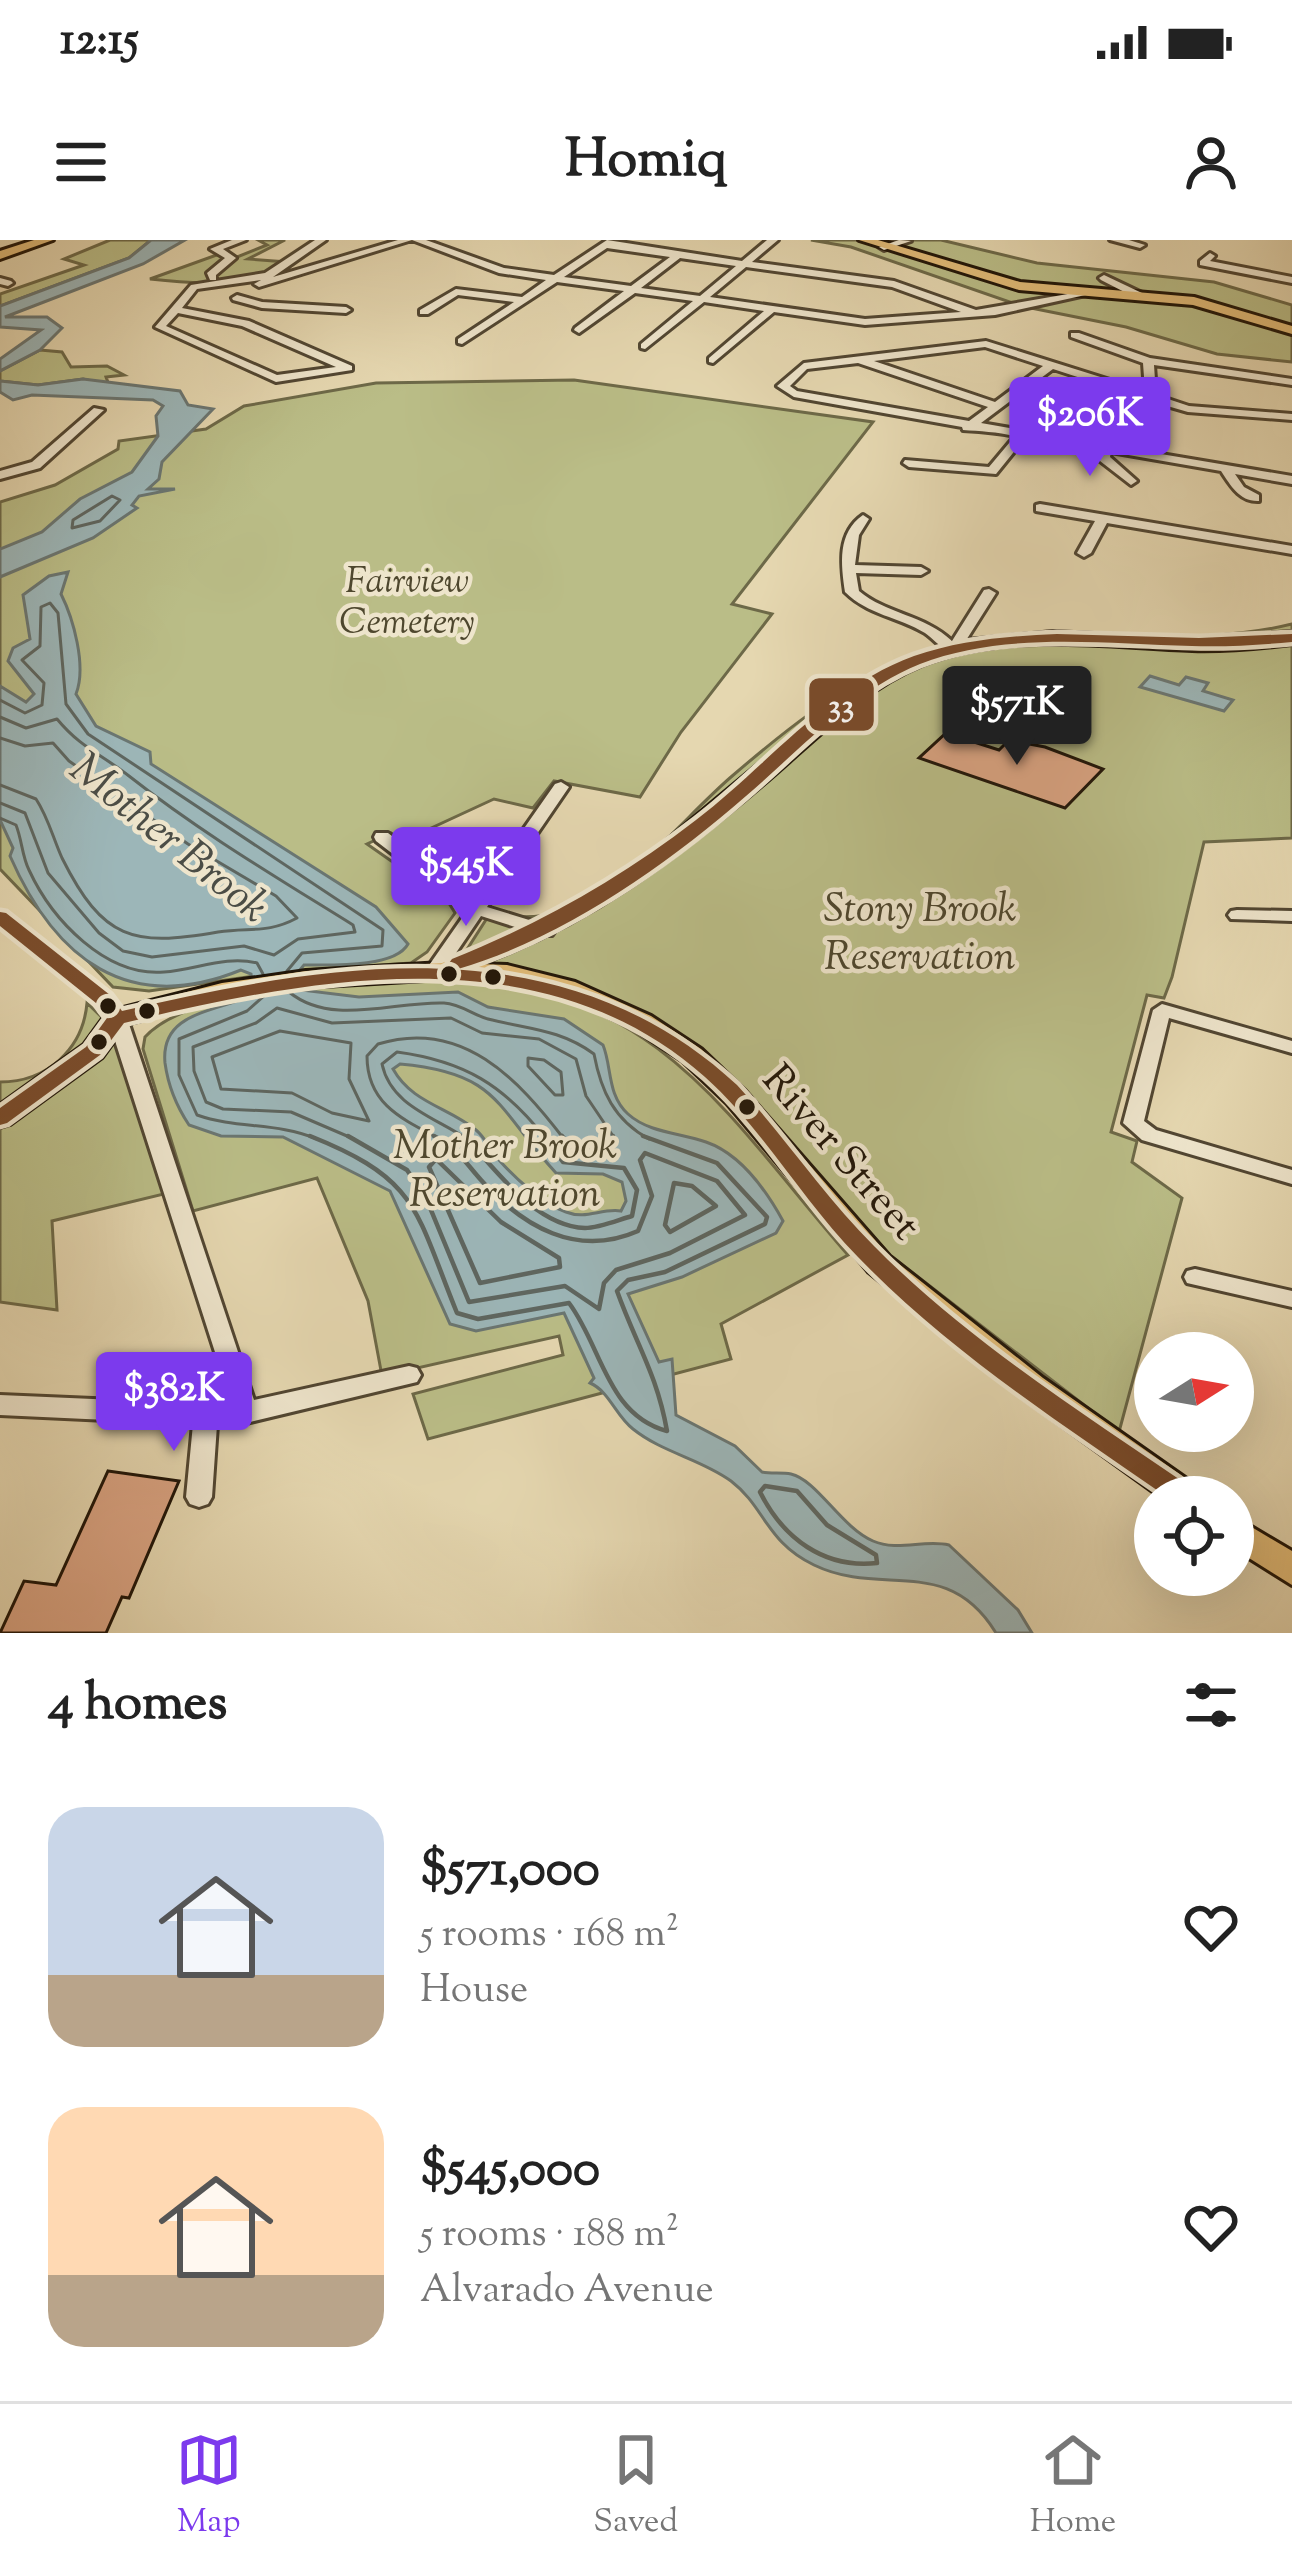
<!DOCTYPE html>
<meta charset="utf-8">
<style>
:root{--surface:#fff;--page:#f2f2f2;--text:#222;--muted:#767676;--line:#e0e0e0;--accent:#7c3aed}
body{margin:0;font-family:"Sorts Mill Goudy",serif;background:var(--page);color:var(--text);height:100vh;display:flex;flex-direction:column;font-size:45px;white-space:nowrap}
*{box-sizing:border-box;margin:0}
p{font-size:39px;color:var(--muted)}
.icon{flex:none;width:66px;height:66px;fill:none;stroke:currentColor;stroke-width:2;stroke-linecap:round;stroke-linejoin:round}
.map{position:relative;height:1393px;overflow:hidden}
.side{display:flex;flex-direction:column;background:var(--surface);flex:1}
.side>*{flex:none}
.needle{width:78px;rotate:79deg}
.buttons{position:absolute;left:1134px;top:1092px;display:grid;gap:24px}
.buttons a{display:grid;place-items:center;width:120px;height:120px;border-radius:50%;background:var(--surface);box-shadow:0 12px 48px #0002;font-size:60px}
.price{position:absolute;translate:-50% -102px;padding:0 27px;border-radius:12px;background:var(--accent);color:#fff;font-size:39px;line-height:78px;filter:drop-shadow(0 3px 6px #0008)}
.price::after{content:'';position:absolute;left:50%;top:72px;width:36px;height:27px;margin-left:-18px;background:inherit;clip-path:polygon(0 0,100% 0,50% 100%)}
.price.selected{background:#222;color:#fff}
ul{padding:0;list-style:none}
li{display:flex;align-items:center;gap:36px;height:300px;padding:0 48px}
li span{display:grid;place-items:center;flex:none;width:336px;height:240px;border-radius:36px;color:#555}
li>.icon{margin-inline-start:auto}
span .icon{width:144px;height:144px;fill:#fffc;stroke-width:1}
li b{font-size:51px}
h2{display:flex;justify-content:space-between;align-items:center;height:144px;padding:0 48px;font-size:51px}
.status{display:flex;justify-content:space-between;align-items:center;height:84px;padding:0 60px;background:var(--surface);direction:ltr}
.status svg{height:33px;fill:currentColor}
header{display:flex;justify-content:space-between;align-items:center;height:156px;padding:0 48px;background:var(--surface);font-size:54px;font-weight:800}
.tabs{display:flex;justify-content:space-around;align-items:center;height:168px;border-top:3px solid var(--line);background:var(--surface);font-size:33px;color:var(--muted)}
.tabs a{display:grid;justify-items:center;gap:6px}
.tabs .selected{color:var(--accent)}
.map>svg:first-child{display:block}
.green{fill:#babd87;stroke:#6d6948;stroke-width:3}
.water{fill:#9cb6b8;stroke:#6a7672;stroke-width:3;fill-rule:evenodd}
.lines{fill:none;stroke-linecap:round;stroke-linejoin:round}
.shore-far1{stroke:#5e6660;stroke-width:3}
.shore{stroke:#5e6660;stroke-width:4.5}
.building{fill:#d9a382;stroke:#201508;stroke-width:3}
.minor-casing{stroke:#514632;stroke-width:6}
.major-casing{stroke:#201508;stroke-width:6}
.minor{fill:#eee5cc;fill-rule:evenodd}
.major{fill:#e2bc78;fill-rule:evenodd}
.bus-1-casing{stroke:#eee5cc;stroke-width:9}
.bus-1{fill:#7a4b2a;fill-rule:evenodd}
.bus-dot{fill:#201508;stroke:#eee5cc;stroke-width:4.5}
.labels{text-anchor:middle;stroke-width:9;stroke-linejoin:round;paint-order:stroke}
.far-park-label{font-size:36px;font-style:italic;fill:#4e472e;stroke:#eee5cc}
.park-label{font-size:42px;font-style:italic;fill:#4e472e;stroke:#eee5cc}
.street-label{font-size:42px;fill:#201508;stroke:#eee5cc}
.water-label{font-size:45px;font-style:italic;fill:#4b4d46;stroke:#eee5cc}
.line-badge{stroke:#eee5cc;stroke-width:4.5}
.badge-label{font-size:33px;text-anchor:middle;font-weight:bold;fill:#fff}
</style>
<div class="status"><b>12:15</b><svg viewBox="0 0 49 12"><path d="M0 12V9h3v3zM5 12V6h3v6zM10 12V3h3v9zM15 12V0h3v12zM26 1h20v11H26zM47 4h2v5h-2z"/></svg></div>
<header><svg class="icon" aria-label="menu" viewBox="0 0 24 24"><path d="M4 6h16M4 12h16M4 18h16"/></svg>Homiq<svg class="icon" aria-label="person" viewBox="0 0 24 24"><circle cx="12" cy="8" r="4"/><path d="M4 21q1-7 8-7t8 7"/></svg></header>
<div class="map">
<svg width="1292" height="1393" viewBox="0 0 1292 1393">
<rect width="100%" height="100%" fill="#e5d7b0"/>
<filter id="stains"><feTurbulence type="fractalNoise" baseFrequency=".00167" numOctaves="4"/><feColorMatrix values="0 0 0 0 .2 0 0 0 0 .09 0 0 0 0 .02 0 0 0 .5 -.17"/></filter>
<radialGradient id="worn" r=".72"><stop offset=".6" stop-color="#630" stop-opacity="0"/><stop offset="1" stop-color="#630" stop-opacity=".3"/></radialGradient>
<!-- green -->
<g class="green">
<path d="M110 0H151L129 18 0 66V54L84 25 64 19Z"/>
<path d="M258 0H285L248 19 287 22C250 48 194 44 150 39L222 13 232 19 267 5Z"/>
<path d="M811 0H941L1037 23 1214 42 1292 65V122L1217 114 1126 87 1021 66 851 7Z"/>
<path d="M40 110 62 112 71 127 107 126 124 135 106 137 109 145 83 139 38 145 0 141V131Z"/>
<path d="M574 140 873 182 732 364 772 374 681 492 640 557 554 541 533 568 494 559 403 601 391 593 367 604 447 660 455 673 427 712 411 723 289 731 149 751 113 747 0 629V262L55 245 118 209 119 201 206 189 244 166 376 143Z"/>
<path d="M1292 384V598L1204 602 1172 737 1164 758 1147 755 1111 892 1137 901 1132 922 1182 958 1119 1192 891 1016 735 842 638 771 588 749 457 725 491 672C592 701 664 595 731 537 782 493 841 445 904 420 1029 368 1164 416 1292 384Z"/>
<path d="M465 740C662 753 731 881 848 1015L721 1084 731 1119 428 1199 413 1154 563 1115 559 1096 382 1136 368 1061 317 938 193 971 143 809 145 797C197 740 389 744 465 740Z"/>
<path d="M87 763 113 788 164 954 52 981 57 1070 0 1062V842C47 842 83 809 87 763Z"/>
</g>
<!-- water -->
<g class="water">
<path d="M151 0H185L143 24 5 77H47L62 88 40 110 0 131V119L41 90 0 87V66L129 18Z"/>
<path d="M83 139 180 151 188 165 213 169 162 222 159 239 148 249H175L139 256 132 265 137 268 93 298 0 337V309L42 292 80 259 132 232 158 196 156 176 163 166 153 160 32 155 13 160 0 152V141L38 145Z"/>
<path d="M68 332 61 354C73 378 87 426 76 454L96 486 150 512 151 524 376 667 408 704C395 728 331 725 304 725L299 731 301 750 359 757 458 752 488 767 564 779 603 805C612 827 607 855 628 874 649 893 681 893 706 902 741 914 766 950 783 981L776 993 682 1037 628 1054 659 1122 672 1119 676 1175 735 1206 762 1232C771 1234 782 1232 791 1234 817 1240 841 1287 873 1301 898 1312 924 1299 949 1305L1018 1370 1032 1393H996C947 1313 882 1358 814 1325 766 1302 765 1267 731 1241 701 1219 663 1213 633 1189 616 1176 609 1151 590 1143L594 1138 564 1073 476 1091 450 1084 390 951 283 897 221 896 189 885C177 867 168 845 165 823 160 771 217 772 253 755L251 734 241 730C128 776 55 719 10 616L13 608 0 580V446L26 462 34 454 8 421 13 408 30 399 23 355 49 336ZM400 824C500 833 496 868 556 933L603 934 622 942 626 961 621 971C601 968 586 980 566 972 543 964 515 938 499 920 490 911 486 898 476 890 448 867 412 863 393 829Z"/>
<path d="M1150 436 1179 445 1186 437 1208 443 1203 451 1233 460 1224 471 1140 447Z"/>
</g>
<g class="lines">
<!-- shore-far1 -->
<g class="shore-far1">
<path d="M112 256 120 260 100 281 72 288 73 280Z"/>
<path d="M0 460 25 473 42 465 44 443 22 420 40 406 41 367 50 363 58 373 66 464 88 494 383 690 382 706 302 713 287 731"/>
<path d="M0 477 26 488 57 479C81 508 101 514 129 536 200 592 276 637 353 685L355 692 298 699 274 715 244 706 152 717 123 711 99 693 48 633 25 573 0 563"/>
<path d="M0 498 25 506 53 503 69 521 188 604 276 656 297 678C267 694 250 687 218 692 133 707 103 700 62 618 53 598 48 577 36 559L0 545"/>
<path d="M0 578 16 585C22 600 22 616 29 630 52 680 106 737 164 732 195 730 226 715 257 723L263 734"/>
<path d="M289 752C332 787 394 761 444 763 461 764 473 775 488 779 527 789 560 789 594 814 601 851 614 880 649 899"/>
<path d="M264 756 247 771 179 799V835L197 875C237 889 277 882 317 899"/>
<path d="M280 791 351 803 349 839 369 881 332 873 292 853 221 849 212 817Z"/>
<path d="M528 818 544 820 561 832 563 855H555L528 826Z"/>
<path d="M354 899 291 872 223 869 206 862 194 831 193 807 256 783 277 768 332 783 451 778 482 793 539 799 576 819 586 856 615 899"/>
<path d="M440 899C402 879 367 864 367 816L378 804C462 778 518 839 564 899"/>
<path d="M467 899C435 877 391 866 382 824L397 812C464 821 504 845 546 899"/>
</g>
<!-- shore -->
<g class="shore">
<path d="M310 896C420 940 415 970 457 1073L478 1079 569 1063C602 1107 607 1175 667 1191 657 1134 636 1104 617 1051L628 1040 665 1032 765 984 767 977 717 923 643 896"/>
<path d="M348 896 407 930 426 958 469 1062 565 1046 599 1069 604 1043 616 1030 670 1013 745 975 717 941 645 913 640 920 652 956 638 991C577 1018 523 987 481 940 465 922 457 908 434 896"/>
<path d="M464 896C495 928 534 986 585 988 599 988 618 980 632 976L637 950 624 928 563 922 544 896"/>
<path d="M562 896 571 907H612L613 896"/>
<path d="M436 919 501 982 559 1018 560 1027 480 1043 429 927Z"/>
<path d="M674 943 692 946 716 966 670 992 665 985Z"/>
<path d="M765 1246 797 1251 827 1285 876 1315 877 1323C824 1329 783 1298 760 1252Z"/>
</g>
</g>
<!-- building -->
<g class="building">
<path d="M946 493 999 510 1009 500 1045 507 1103 529 1065 568 919 518Z"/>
<path d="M108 1231 179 1241 129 1358 122 1357 106 1393H0L24 1341 56 1345Z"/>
</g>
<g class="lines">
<!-- minor casing -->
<g class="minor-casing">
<g id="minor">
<path d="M232 0H246L223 9 236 18 216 35V40H210L207 33 225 18 210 9Z"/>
<path d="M315 0H326L273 37 398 0H426L504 28 554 35 607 0 742 21 767 0H778L752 22 894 41 976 70 1085 51 1090 54 995 75 865 85 774 72 713 123 709 122V118L764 71 704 62 645 109 641 108V104L693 61 635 53 579 93 574 90 575 88 624 51 557 42 462 104 458 103V99L514 62 458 55 428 74H420V70L456 49 522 57 546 40 499 33 412 0 259 47 254 44 261 40 197 49 182 68 249 81 352 126V130L276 142 155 87 191 45 265 33ZM607 8 670 17 631 46 564 37ZM680 18 736 26 700 56 641 48ZM746 27 892 47 961 72 865 79 710 57ZM178 73 242 86 336 127 277 135 166 86Z"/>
<path d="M899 0 911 1 884 10 879 7Z"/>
<path d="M1110 0H1129L1145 5 1140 8Z"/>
<path d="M1210 13 1215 16 1210 21 1292 37V43L1200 25V21Z"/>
<path d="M1104 35 1144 54 1145 56 1136 58 1101 40 1099 38Z"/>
<path d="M0 38 11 41 13 43 8 46 0 44Z"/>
<path d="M237 55 262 62 346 67 351 70 346 73 262 68 233 60 232 58Z"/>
<path d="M1071 93H1079L1150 118 1292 139V145L1154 125 1156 155 1189 166 1292 174V180L1188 172 1157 163 1161 214 1292 236V244L1235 234 1244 247 1259 255V261C1240 262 1231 246 1221 231L1111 212 1110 217 1137 241 1131 245 1100 221 1099 210 1026 197 996 234 909 227 903 223 905 220 989 227 1015 196C997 192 980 191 963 190L962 187 794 157 777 146 804 123 986 101 1145 151 1143 123 1071 97ZM985 107 1043 126 995 162 874 121ZM858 123 988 167 969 181 797 151 790 146 807 129ZM1053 129 1145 159 1146 175 1081 170 1075 173 1081 176 1147 182 1149 212 981 183Z"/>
<path d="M94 168 104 170 40 228 0 239V231L32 222Z"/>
<path d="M1040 264 1292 306V314L1107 283 1091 313 1084 317 1077 313 1095 281 1036 271V265Z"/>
<path d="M863 275 869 279 859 295 855 325 921 327 928 331 921 335 856 333 859 351C886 374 925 375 952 401L984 350 989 349 996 353 958 413C943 413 938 402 925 393 899 377 868 375 845 352 841 324 837 293 863 275Z"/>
<path d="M561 542 569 547 487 667 552 687 555 691 552 695H540L481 676 441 735H427L425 731 467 671 376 601 374 597 376 593H388L474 660 555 544Z"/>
<path d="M1237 670 1292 671V681L1231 679 1228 675 1231 671Z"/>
<path d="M0 672 6 673 110 755 127 778 254 1160 409 1126 417 1128 421 1135 417 1142 246 1183 217 1185 212 1257 208 1264 199 1267 190 1264 186 1257 193 1184 0 1175V1155L232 1165 108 779 96 763 0 686Z"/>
<path d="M1162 764 1292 801V813L1169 778 1144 881 1156 890 1292 930V944L1142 900 1123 883 1153 770Z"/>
<path d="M1195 1029 1292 1051V1067L1187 1043 1184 1037 1187 1031Z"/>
</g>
</g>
<!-- major casing -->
<g class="major-casing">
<g id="major">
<path d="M34 0H53L0 19V11Z"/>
<path d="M859 0H878L1020 42 1194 57 1292 86V94L1193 65 1019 50Z"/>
<path d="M1053 392 1197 399 1292 392V404C1259 408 1226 411 1192 410 1102 407 1008 391 922 425 861 450 812 503 762 545 675 619 589 684 480 724L507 725 575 742 651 776 701 809 745 851 889 1016 1043 1138 1198 1247 1203 1257H1161L1021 1156 869 1032 727 863 683 821 633 788 558 753 507 741 459 738 306 747 222 759 126 784 102 817 10 884 0 887V865L84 805 108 772 222 743 306 731 442 723 538 683 648 616 829 466 886 428 958 401Z"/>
<path d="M1233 1276 1292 1311V1345L1233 1308Z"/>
</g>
</g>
<!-- minor -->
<use href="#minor" class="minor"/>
<!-- major -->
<use href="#major" class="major"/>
<!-- bus-1 casing -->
<g class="bus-1-casing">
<g id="bus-1">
<path d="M1057 394 1199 398 1292 394V402C1259 405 1225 407 1192 406 1103 404 1004 391 920 424 851 452 801 509 746 556 666 626 561 699 458 729L449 723 452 719C540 684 621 638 696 580 767 526 828 447 914 416 960 400 1009 396 1057 394Z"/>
<path d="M0 672 6 673 110 755 122 771C334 722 562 683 737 845 785 897 824 956 874 1006 968 1101 1084 1174 1195 1250L1199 1257H1167C1060 1183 949 1111 858 1017 803 961 764 890 705 837 543 693 315 737 124 783L100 815 7 883 0 885V868L86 807 107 778 96 763 0 686Z"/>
</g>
</g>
<!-- bus-1 -->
<use href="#bus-1" class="bus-1"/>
</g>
<!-- markers -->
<g class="bus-dot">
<circle cx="449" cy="734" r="10"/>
<circle cx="493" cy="737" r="10"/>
<circle cx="108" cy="766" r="10"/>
<circle cx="147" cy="771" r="10"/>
<circle cx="99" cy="802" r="10"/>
<circle cx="747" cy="867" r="10"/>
</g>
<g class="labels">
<!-- far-park labels -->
<g class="far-park-label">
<text x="407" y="352">Fairview<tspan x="407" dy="41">Cemetery</tspan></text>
</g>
<!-- park labels -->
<g class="park-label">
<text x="920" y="681">Stony Brook<tspan x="920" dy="48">Reservation</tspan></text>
<text x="505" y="918">Mother Brook<tspan x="505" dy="48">Reservation</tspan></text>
</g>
<!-- street labels -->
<g class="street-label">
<text transform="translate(843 911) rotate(49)" y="15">River Street</text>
</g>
<!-- water labels -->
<g class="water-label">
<text transform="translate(171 596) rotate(39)" y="16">Mother Brook</text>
</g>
</g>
<rect class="line-badge" x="807" y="436" width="69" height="57" rx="12" fill="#7a4b2a"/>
<g class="badge-label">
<text x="841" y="476">33</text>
</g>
<rect width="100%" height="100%" filter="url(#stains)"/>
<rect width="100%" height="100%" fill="url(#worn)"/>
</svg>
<div class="buttons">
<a><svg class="needle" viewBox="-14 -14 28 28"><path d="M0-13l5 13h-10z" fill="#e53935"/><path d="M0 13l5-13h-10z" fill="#767676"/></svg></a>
<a><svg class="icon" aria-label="locate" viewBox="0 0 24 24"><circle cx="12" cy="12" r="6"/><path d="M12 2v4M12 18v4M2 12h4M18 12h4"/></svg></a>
</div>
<b class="price" style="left:1090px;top:239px">$206K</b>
<b class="price selected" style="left:1017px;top:528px">$571K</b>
<b class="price" style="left:466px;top:689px">$545K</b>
<b class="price" style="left:174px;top:1214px">$382K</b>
</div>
<section class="side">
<h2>4 homes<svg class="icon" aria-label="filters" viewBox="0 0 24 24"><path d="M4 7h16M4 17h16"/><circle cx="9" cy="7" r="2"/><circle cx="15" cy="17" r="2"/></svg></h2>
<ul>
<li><span style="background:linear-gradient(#c9d6e8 70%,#b9a48a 0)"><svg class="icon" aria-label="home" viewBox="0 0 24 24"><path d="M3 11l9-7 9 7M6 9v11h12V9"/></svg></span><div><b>$571,000</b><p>5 rooms · 168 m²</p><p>House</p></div><svg class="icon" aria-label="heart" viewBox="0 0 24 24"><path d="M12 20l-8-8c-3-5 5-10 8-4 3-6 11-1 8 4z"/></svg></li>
<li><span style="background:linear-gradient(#ffd9b3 70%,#b9a48a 0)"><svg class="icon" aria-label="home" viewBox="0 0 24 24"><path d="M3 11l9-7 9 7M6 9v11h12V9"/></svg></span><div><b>$545,000</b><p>5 rooms · 188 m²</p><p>Alvarado Avenue</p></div><svg class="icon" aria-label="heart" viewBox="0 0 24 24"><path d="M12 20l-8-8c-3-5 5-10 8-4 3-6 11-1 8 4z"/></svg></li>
</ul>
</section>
<nav class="tabs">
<a class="selected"><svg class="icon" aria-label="map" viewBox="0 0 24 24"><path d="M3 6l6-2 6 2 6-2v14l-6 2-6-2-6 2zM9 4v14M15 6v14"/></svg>Map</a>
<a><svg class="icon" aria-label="saved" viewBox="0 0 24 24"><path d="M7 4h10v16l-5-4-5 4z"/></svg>Saved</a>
<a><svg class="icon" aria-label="home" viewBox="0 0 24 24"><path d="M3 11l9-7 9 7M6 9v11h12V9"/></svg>Home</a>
</nav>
